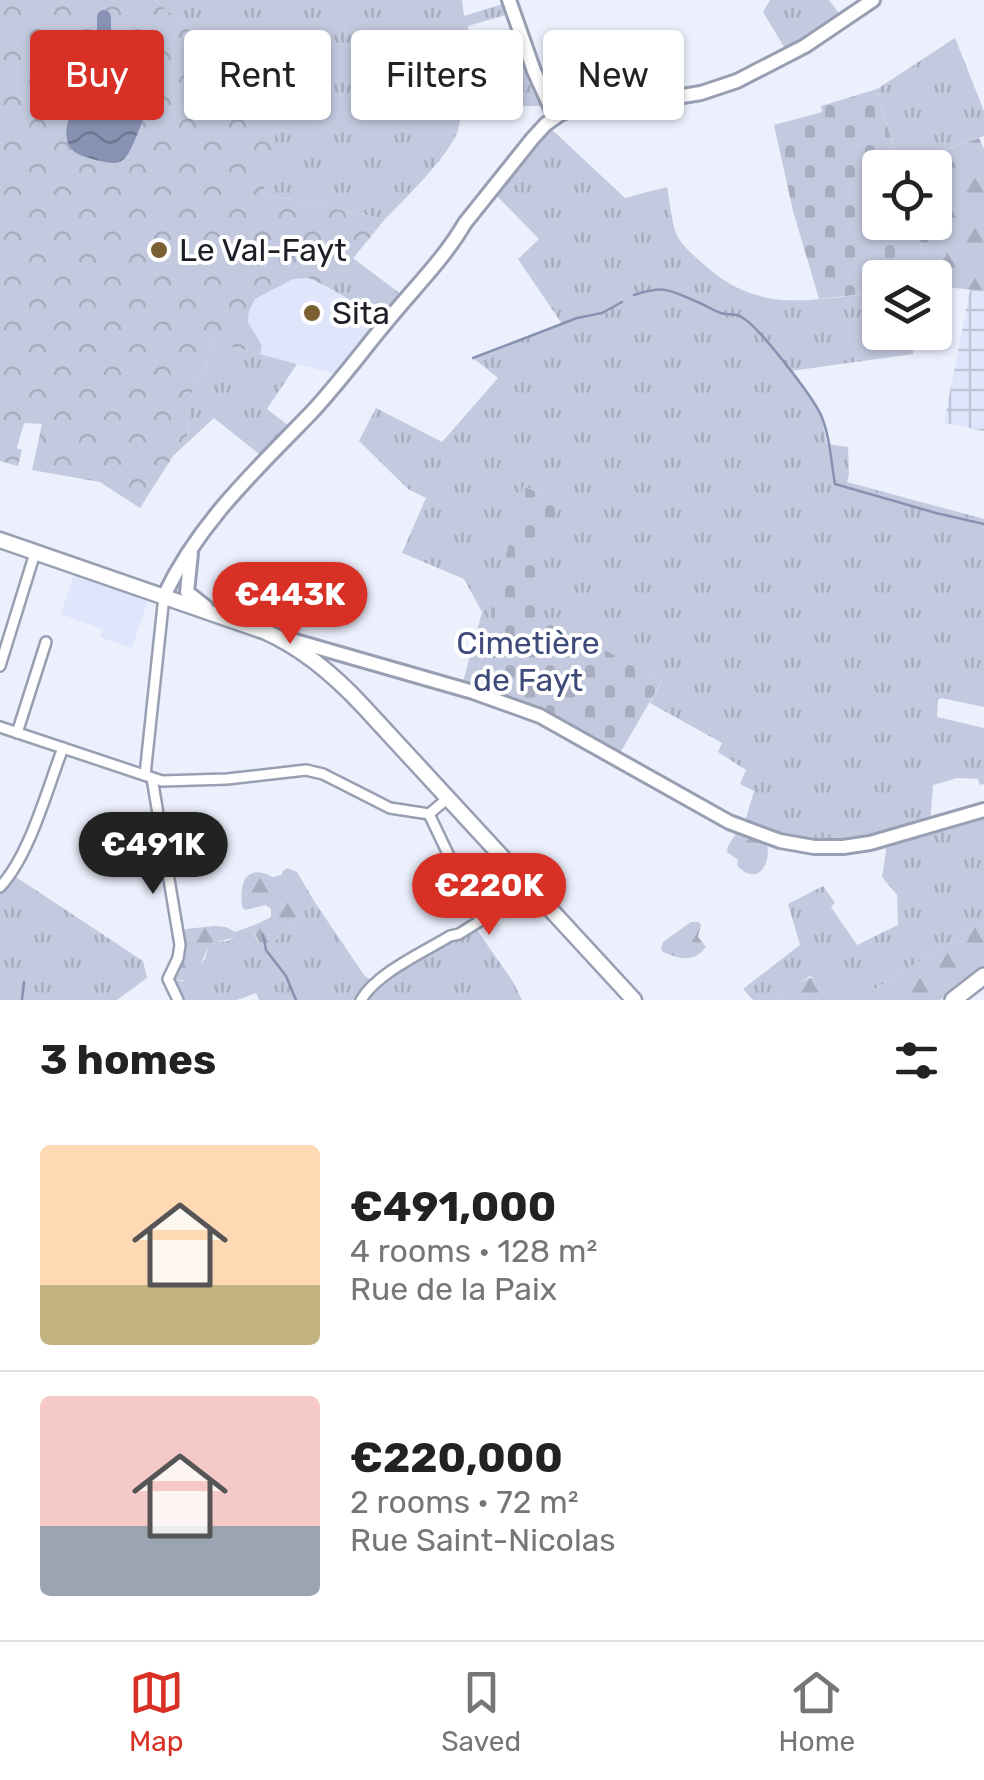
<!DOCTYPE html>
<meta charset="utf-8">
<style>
:root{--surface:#fff;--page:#f2f2f2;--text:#222;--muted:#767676;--line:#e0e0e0;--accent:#d93025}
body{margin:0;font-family:Rubik,sans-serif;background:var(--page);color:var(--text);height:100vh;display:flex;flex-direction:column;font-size:38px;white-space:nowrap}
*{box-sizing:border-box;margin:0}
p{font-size:32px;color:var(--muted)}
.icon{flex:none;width:55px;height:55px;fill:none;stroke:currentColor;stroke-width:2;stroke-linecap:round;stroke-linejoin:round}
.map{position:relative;height:1000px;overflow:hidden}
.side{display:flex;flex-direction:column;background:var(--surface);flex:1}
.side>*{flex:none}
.guide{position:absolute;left:30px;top:30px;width:925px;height:90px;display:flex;gap:20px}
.fabs{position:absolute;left:862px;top:150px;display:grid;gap:20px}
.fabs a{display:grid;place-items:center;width:90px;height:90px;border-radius:10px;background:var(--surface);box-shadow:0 2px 8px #0004;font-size:50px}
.price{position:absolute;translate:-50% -85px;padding:0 22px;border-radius:35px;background:var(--accent);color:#fff;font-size:32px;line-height:65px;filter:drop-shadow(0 2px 5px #0008)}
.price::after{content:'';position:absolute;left:50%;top:60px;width:30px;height:22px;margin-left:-15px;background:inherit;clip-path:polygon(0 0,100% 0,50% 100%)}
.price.current{background:#222;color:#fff}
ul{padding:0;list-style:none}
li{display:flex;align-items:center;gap:30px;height:250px;padding:0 40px}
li+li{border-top:2px solid var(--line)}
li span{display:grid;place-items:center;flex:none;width:280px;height:200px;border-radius:10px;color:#555}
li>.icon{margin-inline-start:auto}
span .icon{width:120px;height:120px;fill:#fffc;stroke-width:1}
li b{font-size:42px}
h2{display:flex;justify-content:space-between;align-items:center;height:120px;padding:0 40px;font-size:42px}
.chip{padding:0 35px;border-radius:10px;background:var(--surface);box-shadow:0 2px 8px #0004;font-size:35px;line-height:90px}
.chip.current{background:var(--accent);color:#fff}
.tab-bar{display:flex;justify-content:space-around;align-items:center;height:140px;border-top:2px solid var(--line);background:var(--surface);font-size:28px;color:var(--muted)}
.tab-bar a{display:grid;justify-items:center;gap:5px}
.tab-bar .current{color:var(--accent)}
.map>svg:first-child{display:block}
.built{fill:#dfe6fc}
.industrial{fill:url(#industrial-grid)}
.grass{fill:url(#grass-tufts)}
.forest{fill:url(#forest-firs)}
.cemetery{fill:url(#cemetery-stones)}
.park{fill:url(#park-crowns)}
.water{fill:url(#water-waves)}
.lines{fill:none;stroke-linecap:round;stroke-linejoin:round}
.stream{stroke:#8791b2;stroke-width:2.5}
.river{stroke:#8791b2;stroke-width:14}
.street-casing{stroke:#999fb3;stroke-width:14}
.secondary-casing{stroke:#999fb3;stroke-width:18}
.primary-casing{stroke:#999fb3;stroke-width:19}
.highway-casing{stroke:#999fb3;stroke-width:20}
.street{stroke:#fff;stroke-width:9}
.secondary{stroke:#fff;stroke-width:12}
.primary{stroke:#fff;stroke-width:14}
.highway{stroke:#fff;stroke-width:15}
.poi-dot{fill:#795f31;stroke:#fff;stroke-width:4}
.labels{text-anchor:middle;stroke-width:8;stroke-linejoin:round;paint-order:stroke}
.poi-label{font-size:32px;fill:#1d1f26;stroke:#fff;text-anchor:start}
.park-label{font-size:32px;fill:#3e4b7a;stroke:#fff}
</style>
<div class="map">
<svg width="984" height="1000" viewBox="0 0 984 1000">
<defs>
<pattern id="industrial-grid" width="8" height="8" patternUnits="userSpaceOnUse" patternTransform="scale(2.5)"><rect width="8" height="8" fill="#dfe6fc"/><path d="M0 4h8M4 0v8" fill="none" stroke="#bfc5d8"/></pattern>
<pattern id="grass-tufts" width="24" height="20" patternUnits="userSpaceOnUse" patternTransform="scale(2.5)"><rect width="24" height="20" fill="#c3cadf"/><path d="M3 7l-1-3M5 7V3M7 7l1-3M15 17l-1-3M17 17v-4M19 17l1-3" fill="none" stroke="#a7adbf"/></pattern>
<pattern id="forest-firs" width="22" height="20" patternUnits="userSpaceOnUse" patternTransform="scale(2.5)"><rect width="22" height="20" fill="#c3cadf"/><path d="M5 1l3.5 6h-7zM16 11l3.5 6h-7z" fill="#a7adbf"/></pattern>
<pattern id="cemetery-stones" width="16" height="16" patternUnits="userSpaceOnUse" patternTransform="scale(2.5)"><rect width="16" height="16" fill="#c3cadf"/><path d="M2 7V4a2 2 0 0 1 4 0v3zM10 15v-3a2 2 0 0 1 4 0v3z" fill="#a7adbf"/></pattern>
<pattern id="park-crowns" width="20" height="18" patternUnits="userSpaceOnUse" patternTransform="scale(2.5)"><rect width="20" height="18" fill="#c3cadf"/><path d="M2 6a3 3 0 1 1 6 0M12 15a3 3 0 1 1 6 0" fill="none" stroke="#a7adbf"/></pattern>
<pattern id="water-waves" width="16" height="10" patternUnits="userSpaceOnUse" patternTransform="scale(2.5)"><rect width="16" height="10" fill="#8791b2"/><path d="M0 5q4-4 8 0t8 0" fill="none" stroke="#6e7691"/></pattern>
</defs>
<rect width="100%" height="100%" fill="#ecf0fd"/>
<!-- built -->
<g class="built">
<path d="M309 278 387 321 343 376 260 354 261 346 248 322 249 311 255 299 293 279Z"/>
<path d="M77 574 149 598 132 648 100 637 102 629 61 614 73 577Z"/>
</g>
<!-- industrial -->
<path class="industrial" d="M970 290 984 291V431L944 423Z"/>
<!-- grass -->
<g class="grass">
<path d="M155 0H462L464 16 509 2 513 13 468 26 469 33H472L478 47 520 35 549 106H505L464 102C462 112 460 124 457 133 446 159 405 199 385 219L263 194 222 71 196 58 188 28Z"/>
<path d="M770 0H829L844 20 789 55 763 12Z"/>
<path d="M955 38 984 111V136L899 166 877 89Z"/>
<path d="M546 124 625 198 667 187C670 201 671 220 676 233 682 247 697 258 708 268 762 315 815 299 880 292V332L912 333 913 354 791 371 821 415 827 444 848 447 849 474 847 482 984 519V707L941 698 938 700 937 717 984 728V784L980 785 978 779 957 778 933 785 930 825 984 810V921L869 993 857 996 810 976 776 1000H753L743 989 800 945 788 904 823 886 835 903 831 907 857 945 898 925 897 895 882 877 886 851 882 840 843 847 743 828 754 791 740 784 746 770 718 752 722 743 650 703 662 681 535 613 528 598 559 502 524 486 473 692 461 689 482 612 464 579 402 553 426 498 408 489 359 441 376 408 442 442 498 378 473 358 562 324 518 259 539 239 491 190Z"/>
<path d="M353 258 406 298 387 321 329 288Z"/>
<path d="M211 341 297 364 267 409 294 430 264 458 214 418 187 443 188 411 194 386 206 368Z"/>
<path d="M16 877 143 961 147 978 117 1000H0V894Z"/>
<path d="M314 901 364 975 372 981 470 920 512 980 522 1000H259L256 993 237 1000H178L168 975 175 980 183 981 205 959 209 946 215 942 228 941 235 936V932L257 924 253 931C256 939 258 943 266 945L274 941Z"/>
</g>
<!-- forest -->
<g class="forest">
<path d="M979 138 984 149V291L935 286V278L930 277 915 223 935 222V168L899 166Z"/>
<path d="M738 830 760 839 767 844C772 866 755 887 737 865L738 860 727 852 728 846Z"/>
<path d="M288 868 297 872 314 901 274 941 266 945 260 943 253 931 257 924 271 917V909L266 905 245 910 242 907C240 883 244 863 273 877L281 875 284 870Z"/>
<path d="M984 921V967L978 974 940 1000H776C815 972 816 967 856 996L869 993Z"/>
<path d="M691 922H699L701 925 698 937 706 947C694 963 679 959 663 952L661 949 663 942Z"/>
<path d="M214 926 226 927 235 932V936C226 942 219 939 212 944 204 950 202 969 190 980H175L168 975 182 934 186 929Z"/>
</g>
<!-- cemetery -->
<g class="cemetery">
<path d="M877 89 899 167 880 168V222L915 223 930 277 880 278V292L819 299 793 211 774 125 822 112 821 106Z"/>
<path d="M523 486 560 502 528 598 541 603 536 613 662 681 617 758 473 692Z"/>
</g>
<!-- park -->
<path class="park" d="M0 0H155L188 28 196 58 222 71 285 90 263 194 385 219 329 288 309 278 293 279 255 299 249 311 248 322 262 346 260 354 211 341 206 368 194 386 188 411 187 443 173 456 140 508 100 482 32 470 42 424 24 423 17 448 22 450 18 466 0 461Z"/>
<!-- water -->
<path class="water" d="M88 33C121 31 162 45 155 86 152 101 144 117 139 130 135 139 129 159 119 162 112 165 96 160 89 158 78 155 69 151 67 139 62 117 86 90 88 66 79 49 70 49 88 33Z"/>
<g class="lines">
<!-- stream -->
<g class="stream">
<path d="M634 295C668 284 670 291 700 303 707 306 714 311 721 313 729 316 735 312 743 318 760 328 812 396 821 415 830 436 831 462 835 484L936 513 984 524"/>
<path d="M473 358 577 318 602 313 622 302"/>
<path d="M263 935 266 950 286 976 296 1000"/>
<path d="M22 1000 24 982"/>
</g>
<!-- river -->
<path class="river" d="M104 33V17"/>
<!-- street casing -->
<g class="street-casing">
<g id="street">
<path d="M0 666 35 553"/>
<path d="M0 727 162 781 227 779 306 770 323 774 390 808 429 814 448 798"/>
<path d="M17 733 46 642"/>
<path d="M145 775 164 596"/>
<path d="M152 778 180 945 178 958 168 979 178 1000"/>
<path d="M0 887C30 855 47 789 63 748"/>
<path d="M361 1000C377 973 422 953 450 936L459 934 480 921 429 814"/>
</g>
</g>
<!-- secondary casing -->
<g class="secondary-casing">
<g id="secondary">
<path d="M509 0 534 71 555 117"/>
<path d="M191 553 187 592 206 607"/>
<path d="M164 596C199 522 255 471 311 413 339 383 363 350 389 319 415 287 444 259 465 223L533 138 546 124 560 114 570 110 640 103 701 93 737 81 805 46 873 0"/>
<path d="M288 639 473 692 540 716 729 822 780 841 814 847H843L870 843 984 810"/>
</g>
</g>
<!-- primary casing -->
<g class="primary-casing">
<path id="primary" d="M0 540 266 632C304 649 334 675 362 705L634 1000"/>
</g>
<!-- highway casing -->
<g class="highway-casing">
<path id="highway" d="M953 1000 984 976"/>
</g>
<!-- street -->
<use href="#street" class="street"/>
<!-- secondary -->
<use href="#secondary" class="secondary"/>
<!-- primary -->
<use href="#primary" class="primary"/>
<!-- highway -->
<use href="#highway" class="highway"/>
</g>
<!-- markers -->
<g class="poi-dot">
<circle cx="159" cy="250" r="10"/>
<circle cx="312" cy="313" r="10"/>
</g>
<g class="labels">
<!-- poi labels -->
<g class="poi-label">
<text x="179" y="261">Le Val-Fayt</text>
<text x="332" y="324">Sita</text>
</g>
<!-- park labels -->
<g class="park-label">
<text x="528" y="654">Cimetière<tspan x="528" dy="37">de Fayt</tspan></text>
</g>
</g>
</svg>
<div class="fabs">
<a><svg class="icon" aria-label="locate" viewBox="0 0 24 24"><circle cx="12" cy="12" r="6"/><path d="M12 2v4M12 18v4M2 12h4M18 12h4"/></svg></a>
<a><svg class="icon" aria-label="layers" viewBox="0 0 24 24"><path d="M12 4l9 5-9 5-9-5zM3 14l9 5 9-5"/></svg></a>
</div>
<b class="price" style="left:290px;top:647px">€443K</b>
<b class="price current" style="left:153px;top:897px">€491K</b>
<b class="price" style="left:489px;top:938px">€220K</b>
<div class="guide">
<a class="chip current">Buy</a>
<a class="chip">Rent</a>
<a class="chip">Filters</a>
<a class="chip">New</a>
</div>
</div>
<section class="side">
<h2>3 homes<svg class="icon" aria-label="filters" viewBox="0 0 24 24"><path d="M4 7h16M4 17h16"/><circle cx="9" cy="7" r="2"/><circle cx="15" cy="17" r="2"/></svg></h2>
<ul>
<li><span style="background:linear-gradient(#ffd9b3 70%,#c2b280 0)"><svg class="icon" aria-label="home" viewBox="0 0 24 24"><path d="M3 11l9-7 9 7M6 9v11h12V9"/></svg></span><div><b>€491,000</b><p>4 rooms · 128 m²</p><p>Rue de la Paix</p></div></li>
<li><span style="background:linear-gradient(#f6c9c9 65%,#9aa5b1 0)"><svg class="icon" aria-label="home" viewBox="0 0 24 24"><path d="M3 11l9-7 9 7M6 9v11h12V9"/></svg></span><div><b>€220,000</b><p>2 rooms · 72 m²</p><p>Rue Saint-Nicolas</p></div></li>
</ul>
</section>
<nav class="tab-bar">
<a class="current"><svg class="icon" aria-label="map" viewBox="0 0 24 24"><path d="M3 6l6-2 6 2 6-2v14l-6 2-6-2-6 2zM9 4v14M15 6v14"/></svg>Map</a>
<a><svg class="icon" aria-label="saved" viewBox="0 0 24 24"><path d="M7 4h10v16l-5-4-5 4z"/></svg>Saved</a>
<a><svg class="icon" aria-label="home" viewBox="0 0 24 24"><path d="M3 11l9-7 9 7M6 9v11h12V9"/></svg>Home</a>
</nav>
